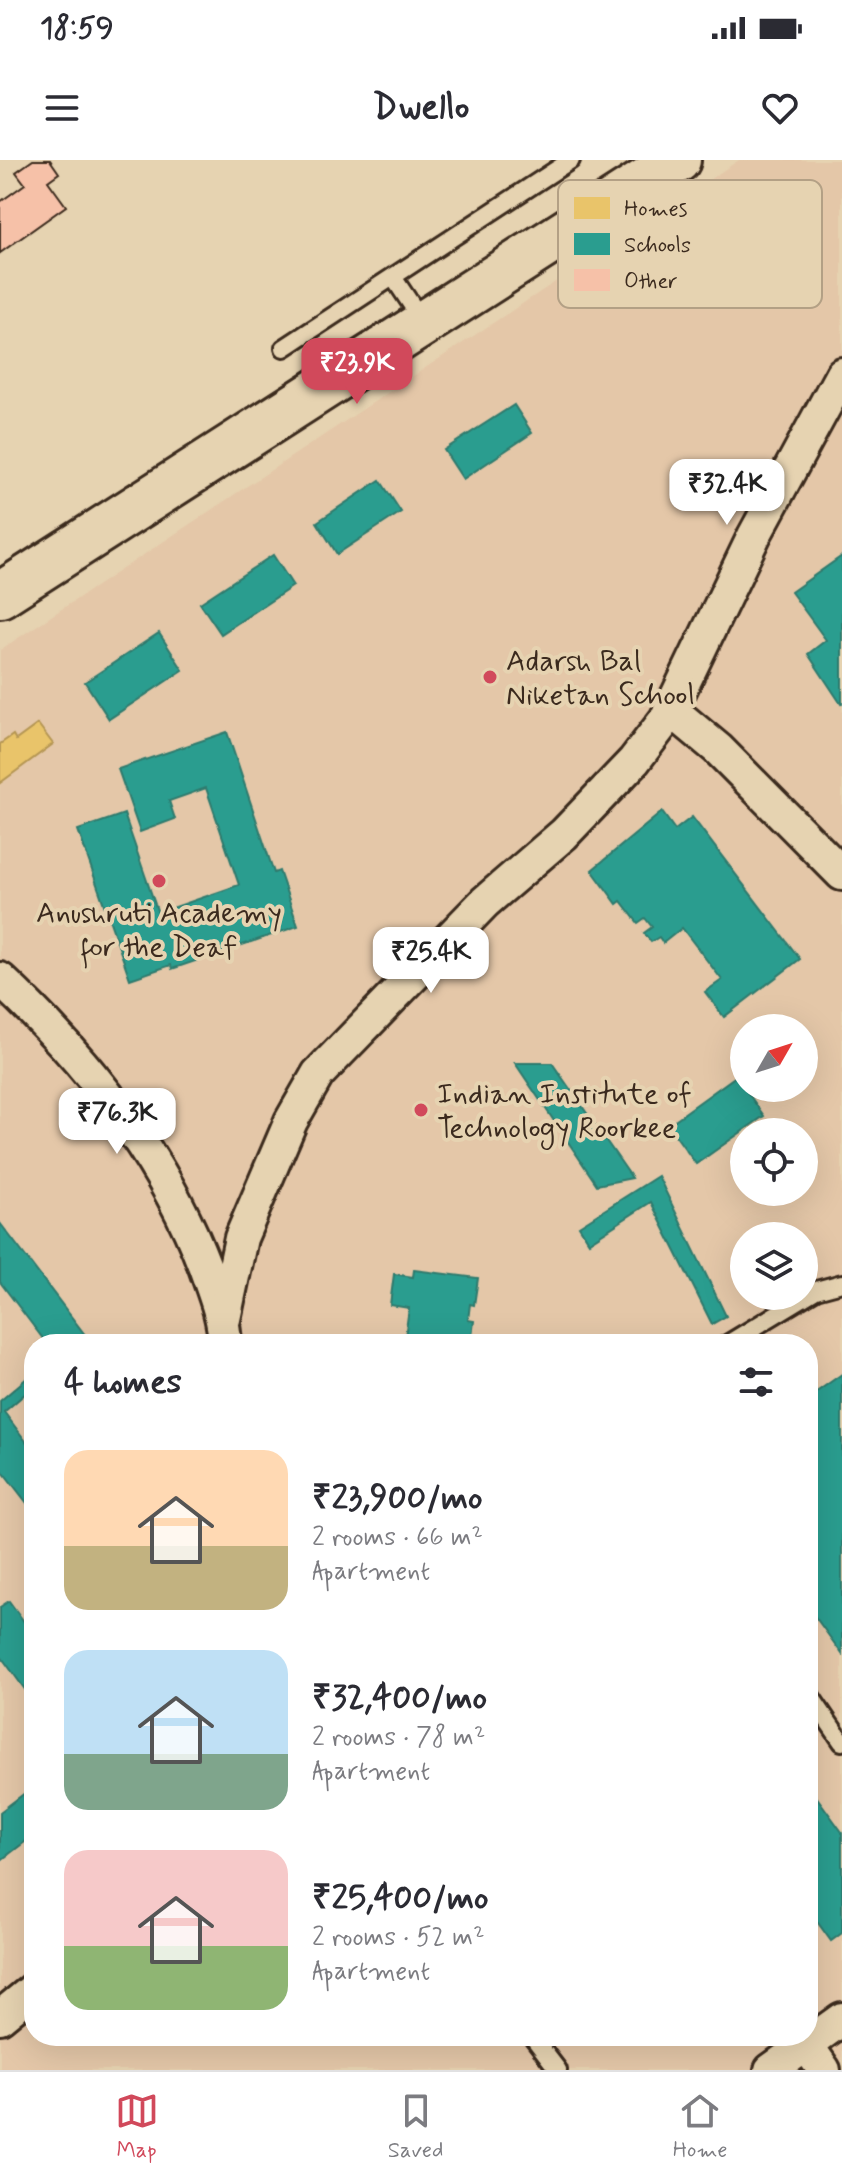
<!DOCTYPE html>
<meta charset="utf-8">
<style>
:root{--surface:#fff;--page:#f7f7f7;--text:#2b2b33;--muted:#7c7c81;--line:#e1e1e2;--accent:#d1495b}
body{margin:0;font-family:Mynerve,sans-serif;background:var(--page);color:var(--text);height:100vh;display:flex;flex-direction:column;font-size:30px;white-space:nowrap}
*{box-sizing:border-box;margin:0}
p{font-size:26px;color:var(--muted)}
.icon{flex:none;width:44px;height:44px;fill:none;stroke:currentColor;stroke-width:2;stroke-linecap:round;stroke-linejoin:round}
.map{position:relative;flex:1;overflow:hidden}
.drawer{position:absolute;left:24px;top:1174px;width:794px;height:712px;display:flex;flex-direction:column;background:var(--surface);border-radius:32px;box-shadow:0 8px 32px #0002}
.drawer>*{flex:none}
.needle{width:52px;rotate:51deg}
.tools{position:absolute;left:730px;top:854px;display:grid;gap:16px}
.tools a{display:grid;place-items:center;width:88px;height:88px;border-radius:50%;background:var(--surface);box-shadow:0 8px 32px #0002;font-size:40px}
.price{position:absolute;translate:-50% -68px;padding:0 18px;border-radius:16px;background:#fff;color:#222;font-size:26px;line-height:52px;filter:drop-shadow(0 2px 4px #0008)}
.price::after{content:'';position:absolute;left:50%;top:48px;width:24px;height:18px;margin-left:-12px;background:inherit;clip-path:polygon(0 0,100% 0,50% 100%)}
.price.on{background:var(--accent);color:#fff}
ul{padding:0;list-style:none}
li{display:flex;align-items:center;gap:24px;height:200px;padding:0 40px}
li span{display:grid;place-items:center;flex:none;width:224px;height:160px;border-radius:24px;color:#555}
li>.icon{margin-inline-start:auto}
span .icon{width:96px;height:96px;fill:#fffc;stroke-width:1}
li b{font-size:34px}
h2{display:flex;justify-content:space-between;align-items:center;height:96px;padding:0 40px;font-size:34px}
.status{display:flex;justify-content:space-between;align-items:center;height:56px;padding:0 40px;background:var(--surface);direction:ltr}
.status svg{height:22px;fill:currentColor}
header{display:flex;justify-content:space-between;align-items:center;height:104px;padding:0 40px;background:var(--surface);font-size:36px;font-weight:700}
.dock{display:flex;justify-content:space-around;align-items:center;height:112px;border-top:2px solid var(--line);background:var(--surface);font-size:22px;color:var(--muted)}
.dock a{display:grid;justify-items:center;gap:4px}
.dock .on{color:var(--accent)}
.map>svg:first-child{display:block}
.built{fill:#e4c7a8;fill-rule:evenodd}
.homes{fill:#e9c46a;stroke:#b59653;stroke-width:2}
.schools{fill:#2a9d8f;stroke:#2f7a6d;stroke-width:2}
.building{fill:#f6c1a8;stroke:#3b2a1e;stroke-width:2}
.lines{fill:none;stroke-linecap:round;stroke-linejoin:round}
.service-casing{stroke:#3b2a1e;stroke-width:22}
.minor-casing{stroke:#3b2a1e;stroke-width:38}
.secondary-casing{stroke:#3b2a1e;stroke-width:50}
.service{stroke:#e6d3b1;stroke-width:16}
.minor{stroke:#e6d3b1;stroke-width:32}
.secondary{stroke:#e6d3b1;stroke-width:44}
.poi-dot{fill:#d1495b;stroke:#e6d3b1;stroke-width:3}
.labels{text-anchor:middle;stroke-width:8;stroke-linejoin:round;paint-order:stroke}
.poi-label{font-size:30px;fill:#3b2a1e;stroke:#e6d3b1;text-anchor:start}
.key{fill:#e6d3b1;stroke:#b3a085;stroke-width:2}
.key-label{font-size:22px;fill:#3b2a1e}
</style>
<div class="status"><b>18:59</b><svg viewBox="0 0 49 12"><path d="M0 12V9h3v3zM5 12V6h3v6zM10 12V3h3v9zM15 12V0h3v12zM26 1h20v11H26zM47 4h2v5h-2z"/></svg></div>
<header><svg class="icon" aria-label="menu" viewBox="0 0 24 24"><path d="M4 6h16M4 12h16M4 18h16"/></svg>Dwello<svg class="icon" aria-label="heart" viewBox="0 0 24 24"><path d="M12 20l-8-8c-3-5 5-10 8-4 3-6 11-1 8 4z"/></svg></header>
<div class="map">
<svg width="842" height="1910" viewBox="0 0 842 1910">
<rect width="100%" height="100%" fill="#e6d3b1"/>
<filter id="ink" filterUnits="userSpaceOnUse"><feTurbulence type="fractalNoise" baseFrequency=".0125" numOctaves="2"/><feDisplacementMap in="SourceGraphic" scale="16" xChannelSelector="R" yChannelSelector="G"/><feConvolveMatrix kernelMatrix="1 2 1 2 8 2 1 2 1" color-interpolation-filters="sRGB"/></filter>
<g filter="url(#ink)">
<!-- built -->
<path class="built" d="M739 0H842V1910H0V490ZM744 868H804V928H744ZM744 972H804V1032H744ZM744 1076H804V1136H744ZM34 1184H808V1876H34Z"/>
<!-- homes -->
<path class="homes" d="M38 564 53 584 0 623V584L13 575 16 580Z"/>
<!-- schools -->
<g class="schools">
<path d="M514 245 532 273 463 319 444 290Z"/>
<path d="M380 320 401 352 337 394 317 362Z"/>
<path d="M273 395 293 426 221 474 200 443Z"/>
<path d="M842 396V543L841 544 808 494 826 480 791 432Z"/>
<path d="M159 473 183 510 109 559 85 522Z"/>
<path d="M227 572 274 713 279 711 298 766 172 809 171 805 130 819 78 670 124 654 158 753 239 725 206 628 169 641 175 659 140 672 118 609Z"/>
<path d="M662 652 675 670 692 657 800 799 724 857 705 832 722 820 682 768 663 783 659 777 651 782 644 773 652 767 645 758 638 763 621 741 617 744 592 710Z"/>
<path d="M515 903H552L632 1018 597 1025Z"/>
<path d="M736 916 764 956 696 1004 668 965Z"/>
<path d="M658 1016 726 1156 712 1164 651 1042 589 1082 579 1066Z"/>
<path d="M0 1063 92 1184H47L0 1122Z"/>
<path d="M414 1110 478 1118 474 1145 470 1144 468 1160 474 1161 471 1184H404L409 1148 390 1145 394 1114 413 1117Z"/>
<path d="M34 1212V1226L4 1252 34 1292V1352L0 1308V1241Z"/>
<path d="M842 1214V1494L808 1447V1238Z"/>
<path d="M9 1441 25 1463 34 1456V1466L29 1469 34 1476V1542L0 1495V1447Z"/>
<path d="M808 1625 842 1672V1773L831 1781 808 1749Z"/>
<path d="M34 1626V1675L0 1701V1652Z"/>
</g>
<!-- building -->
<path class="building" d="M33 0H50L59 13 48 21 66 46 0 93V42L25 24 16 12Z"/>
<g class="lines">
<!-- service casing -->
<g class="service-casing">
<g id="service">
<path d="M393 117 423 162"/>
<path d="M284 188 571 0"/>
<path d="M727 1184 816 1130 842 1123"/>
<path d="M808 1532 842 1582"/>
<path d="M532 1876 558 1910"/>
</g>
</g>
<!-- minor casing -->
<g class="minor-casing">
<g id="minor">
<path d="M670 549 718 589 842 714"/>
<path d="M0 819C87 900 163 996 205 1107 214 1133 224 1156 225 1184"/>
<path d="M224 1159 241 1078 291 961 318 914 485 742 564 674 634 601 666 559 754 376 842 214"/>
<path d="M0 1857 34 1829"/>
<path d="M806 1884 824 1910"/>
<path d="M771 1910 842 1859"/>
</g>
</g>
<!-- secondary casing -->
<g class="secondary-casing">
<path id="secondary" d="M0 435 678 0"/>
</g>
<!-- service -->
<use href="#service" class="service"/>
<!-- minor -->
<use href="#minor" class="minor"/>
<!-- secondary -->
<use href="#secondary" class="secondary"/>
</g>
</g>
<!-- markers -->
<g class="poi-dot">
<circle cx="490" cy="517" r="8"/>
<circle cx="159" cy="721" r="8"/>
<circle cx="421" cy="950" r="8"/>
</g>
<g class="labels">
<!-- poi labels -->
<g class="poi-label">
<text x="506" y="510">Adarsh Bal<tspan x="506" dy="34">Niketan School</tspan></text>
<text x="159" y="762" text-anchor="middle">Anushruti Academy<tspan x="159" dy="34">for the Deaf</tspan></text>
<text x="437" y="943">Indian Institute of<tspan x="437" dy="34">Technology Roorkee</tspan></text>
</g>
</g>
<!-- legend -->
<rect x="558" y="20" width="264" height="128" rx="12" class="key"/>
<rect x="574" y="37" width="36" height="22" fill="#e9c46a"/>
<rect x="574" y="73" width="36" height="22" fill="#2a9d8f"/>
<rect x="574" y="109" width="36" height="22" fill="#f6c1a8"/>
<g class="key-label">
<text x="624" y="56">Homes</text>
<text x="624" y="92">Schools</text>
<text x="624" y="128">Other</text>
</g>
</svg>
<div class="tools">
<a><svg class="needle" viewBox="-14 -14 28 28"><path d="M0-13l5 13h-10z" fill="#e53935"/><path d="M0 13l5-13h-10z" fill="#7c7c81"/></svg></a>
<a><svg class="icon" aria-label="locate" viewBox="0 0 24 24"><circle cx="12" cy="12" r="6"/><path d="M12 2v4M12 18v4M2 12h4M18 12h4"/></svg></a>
<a><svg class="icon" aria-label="layers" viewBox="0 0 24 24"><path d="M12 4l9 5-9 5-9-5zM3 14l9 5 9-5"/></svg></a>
</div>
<b class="price on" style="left:357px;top:246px">₹23.9K</b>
<b class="price" style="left:727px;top:367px">₹32.4K</b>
<b class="price" style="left:431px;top:835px">₹25.4K</b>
<b class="price" style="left:117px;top:996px">₹76.3K</b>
<section class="drawer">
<h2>4 homes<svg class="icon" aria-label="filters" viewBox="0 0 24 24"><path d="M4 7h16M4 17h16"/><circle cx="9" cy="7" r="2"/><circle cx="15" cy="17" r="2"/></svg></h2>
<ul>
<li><span style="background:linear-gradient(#ffd9b3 60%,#c2b280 0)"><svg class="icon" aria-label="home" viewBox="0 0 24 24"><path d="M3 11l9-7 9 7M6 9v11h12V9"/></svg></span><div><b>₹23,900/mo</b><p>2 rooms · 66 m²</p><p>Apartment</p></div></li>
<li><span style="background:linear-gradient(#bfe0f5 65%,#7fa58c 0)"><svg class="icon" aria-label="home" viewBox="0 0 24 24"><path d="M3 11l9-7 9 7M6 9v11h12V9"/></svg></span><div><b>₹32,400/mo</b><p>2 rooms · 78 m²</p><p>Apartment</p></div></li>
<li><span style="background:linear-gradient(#f6c9c9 60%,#8fb573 0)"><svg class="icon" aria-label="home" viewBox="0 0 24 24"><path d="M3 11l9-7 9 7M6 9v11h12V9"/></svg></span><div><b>₹25,400/mo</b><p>2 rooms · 52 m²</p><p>Apartment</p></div></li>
</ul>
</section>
</div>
<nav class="dock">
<a class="on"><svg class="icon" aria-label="map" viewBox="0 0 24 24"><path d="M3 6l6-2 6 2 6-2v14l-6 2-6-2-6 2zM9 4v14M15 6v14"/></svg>Map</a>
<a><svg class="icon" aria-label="saved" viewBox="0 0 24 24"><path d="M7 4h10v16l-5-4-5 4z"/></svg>Saved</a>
<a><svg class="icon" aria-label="home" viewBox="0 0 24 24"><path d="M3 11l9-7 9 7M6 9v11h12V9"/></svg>Home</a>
</nav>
